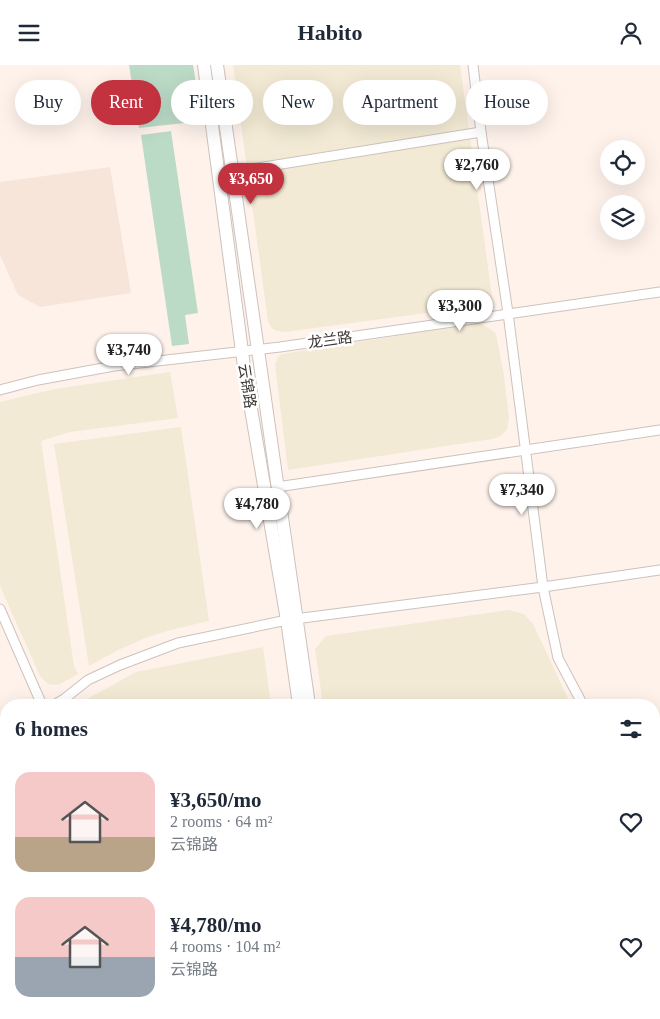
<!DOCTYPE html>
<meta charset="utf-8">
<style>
:root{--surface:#fff;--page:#f2f2f3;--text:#1f2937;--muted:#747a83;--accent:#c2323f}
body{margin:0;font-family:"Times New Roman","Noto Sans SC",serif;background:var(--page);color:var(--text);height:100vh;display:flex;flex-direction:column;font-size:19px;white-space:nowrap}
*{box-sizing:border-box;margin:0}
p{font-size:16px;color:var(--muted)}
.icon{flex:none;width:28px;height:28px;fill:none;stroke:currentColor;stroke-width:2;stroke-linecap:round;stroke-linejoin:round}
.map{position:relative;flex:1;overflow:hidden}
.panel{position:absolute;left:0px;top:634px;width:660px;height:321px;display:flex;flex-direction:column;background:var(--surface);border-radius:20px 20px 0 0;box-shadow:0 5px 20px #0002}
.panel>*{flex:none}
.guide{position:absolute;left:15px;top:15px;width:630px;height:45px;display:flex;gap:10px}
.fabs{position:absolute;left:600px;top:75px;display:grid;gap:10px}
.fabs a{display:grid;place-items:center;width:45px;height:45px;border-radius:50%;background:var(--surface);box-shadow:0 5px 20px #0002;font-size:25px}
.price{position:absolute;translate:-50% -42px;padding:0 11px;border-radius:18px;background:#fff;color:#222;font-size:16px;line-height:32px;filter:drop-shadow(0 1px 2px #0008)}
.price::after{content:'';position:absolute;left:50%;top:30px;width:15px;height:11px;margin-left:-8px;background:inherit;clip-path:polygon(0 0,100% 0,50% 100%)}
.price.current{background:var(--accent);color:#fff}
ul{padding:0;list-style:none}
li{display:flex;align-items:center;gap:15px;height:125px;padding:0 15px}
li span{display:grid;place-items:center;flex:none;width:140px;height:100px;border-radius:15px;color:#555}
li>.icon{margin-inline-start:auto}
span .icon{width:60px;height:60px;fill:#fffc;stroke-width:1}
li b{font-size:21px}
h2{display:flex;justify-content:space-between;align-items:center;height:60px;padding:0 15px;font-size:21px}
.chip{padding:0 18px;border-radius:22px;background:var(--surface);box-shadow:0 5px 20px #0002;font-size:18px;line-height:45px}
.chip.current{background:var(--accent);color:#fff}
header{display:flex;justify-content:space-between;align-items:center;height:65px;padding:0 15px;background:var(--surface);font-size:22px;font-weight:800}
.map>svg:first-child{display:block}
.commercial{fill:#f2ead4}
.built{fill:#f8e5da}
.green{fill:#bbdbc7}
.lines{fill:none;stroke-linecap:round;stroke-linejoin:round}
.secondary-tunnel{stroke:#d7ccc6;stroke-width:12;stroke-dasharray:12 6;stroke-linecap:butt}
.street-casing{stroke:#cdc2bc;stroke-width:11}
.secondary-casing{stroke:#cdc2bc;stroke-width:14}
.street{stroke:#fff;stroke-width:9}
.secondary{stroke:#fff;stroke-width:12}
.labels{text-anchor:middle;stroke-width:5;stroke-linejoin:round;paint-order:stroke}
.street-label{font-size:15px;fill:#3b3634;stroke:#fff}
</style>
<header><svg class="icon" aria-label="menu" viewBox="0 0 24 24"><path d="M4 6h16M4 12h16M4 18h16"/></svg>Habito<svg class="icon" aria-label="person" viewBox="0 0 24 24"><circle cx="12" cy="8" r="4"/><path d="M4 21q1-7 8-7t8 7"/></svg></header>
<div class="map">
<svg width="660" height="954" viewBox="0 0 660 954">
<rect width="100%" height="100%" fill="#fef2eb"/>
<!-- commercial -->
<g class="commercial">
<path d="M233 0H460L493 239 285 267 274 265 271 262 268 256Z"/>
<path d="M472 259H481L492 265 496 269 504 311 509 353 507 364 501 371 492 374 288 405 275 299 279 291 282 289Z"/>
<path d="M170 307 178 353 70 367 41 376 74 601 78 609 58 620 48 619 40 611 0 521V337L55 324Z"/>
<path d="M181 362 209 556 174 564 148 572 118 585 89 601 54 379Z"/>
<path d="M509 545 524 549 533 559 571 640H323L315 584 326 571Z"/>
<path d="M263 582 271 640H76L136 607Z"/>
<path d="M660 789V954H366L365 949H654V792Z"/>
<path d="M137 949H182L172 954H138Z"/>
</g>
<!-- built -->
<path class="built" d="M110 102 131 228 40 242 18 230 0 190V117Z"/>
<!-- green -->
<g class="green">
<path d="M129 0H193L202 56 139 63Z"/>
<path d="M171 66 198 248 185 250 189 279 172 281 141 70Z"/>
</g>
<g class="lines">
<!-- secondary-tunnel -->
<g class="secondary-tunnel">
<path d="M654 723 660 721"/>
<path d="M239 954 249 949"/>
<path d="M263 954 273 949"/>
</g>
<!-- street casing -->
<g class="street-casing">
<g id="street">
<path d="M473 0 481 67 508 248 543 522 558 593 583 640"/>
<path d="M232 107 481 67"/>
<path d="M0 325 38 315 114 301 280 282 660 227"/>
<path d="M277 422 660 365"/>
<path d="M0 544 42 640"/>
<path d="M54 640 64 634 88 615 120 600 178 578 287 555 543 522 660 505"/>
<path d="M0 671 6 667"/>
<path d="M654 784 660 795"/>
<path d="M121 949 122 954"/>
</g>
</g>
<!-- secondary casing -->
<g class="secondary-casing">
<g id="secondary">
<path d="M204 0 245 309 287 555 299 640"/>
<path d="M217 0 309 640"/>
<path d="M654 731 660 728"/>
<path d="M654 753 660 749"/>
<path d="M654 773 660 766"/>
<path d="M343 949 344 954"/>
<path d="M353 949 354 954"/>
<path d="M218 954 229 949"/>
<path d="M283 954 292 949"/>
</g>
</g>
<!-- street -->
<use href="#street" class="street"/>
<!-- secondary -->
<use href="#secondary" class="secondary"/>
</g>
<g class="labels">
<!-- street labels -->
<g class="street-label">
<text transform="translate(330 275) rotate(-8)" y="5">龙兰路</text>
<text transform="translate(247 321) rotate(81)" y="5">云锦路</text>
</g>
</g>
</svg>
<div class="fabs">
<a><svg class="icon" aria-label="locate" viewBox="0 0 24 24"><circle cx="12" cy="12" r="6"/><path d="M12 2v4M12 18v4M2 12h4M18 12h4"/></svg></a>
<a><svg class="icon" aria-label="layers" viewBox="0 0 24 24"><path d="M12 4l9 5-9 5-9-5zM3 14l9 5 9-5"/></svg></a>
</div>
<b class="price" style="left:477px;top:126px">¥2,760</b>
<b class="price current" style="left:251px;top:140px">¥3,650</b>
<b class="price" style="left:460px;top:267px">¥3,300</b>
<b class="price" style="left:129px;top:311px">¥3,740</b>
<b class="price" style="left:522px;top:451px">¥7,340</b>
<b class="price" style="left:257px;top:465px">¥4,780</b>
<div class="guide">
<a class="chip">Buy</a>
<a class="chip current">Rent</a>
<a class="chip">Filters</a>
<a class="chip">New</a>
<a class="chip">Apartment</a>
<a class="chip">House</a>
</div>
<section class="panel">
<h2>6 homes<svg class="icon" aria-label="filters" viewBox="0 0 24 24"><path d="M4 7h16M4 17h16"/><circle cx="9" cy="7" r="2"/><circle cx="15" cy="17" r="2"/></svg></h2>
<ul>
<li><span style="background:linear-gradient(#f6c9c9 65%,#b9a48a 0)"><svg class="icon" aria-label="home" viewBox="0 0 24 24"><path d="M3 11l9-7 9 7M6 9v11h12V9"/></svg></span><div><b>¥3,650/mo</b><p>2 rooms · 64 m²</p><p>云锦路</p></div><svg class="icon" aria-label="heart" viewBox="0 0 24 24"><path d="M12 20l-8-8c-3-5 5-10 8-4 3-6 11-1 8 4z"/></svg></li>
<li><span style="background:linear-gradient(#f6c9c9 60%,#9aa5b1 0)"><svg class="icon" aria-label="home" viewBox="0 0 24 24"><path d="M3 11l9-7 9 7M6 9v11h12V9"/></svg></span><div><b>¥4,780/mo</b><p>4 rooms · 104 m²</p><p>云锦路</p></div><svg class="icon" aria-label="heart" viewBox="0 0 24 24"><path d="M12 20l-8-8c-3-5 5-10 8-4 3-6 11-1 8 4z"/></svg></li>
</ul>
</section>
</div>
